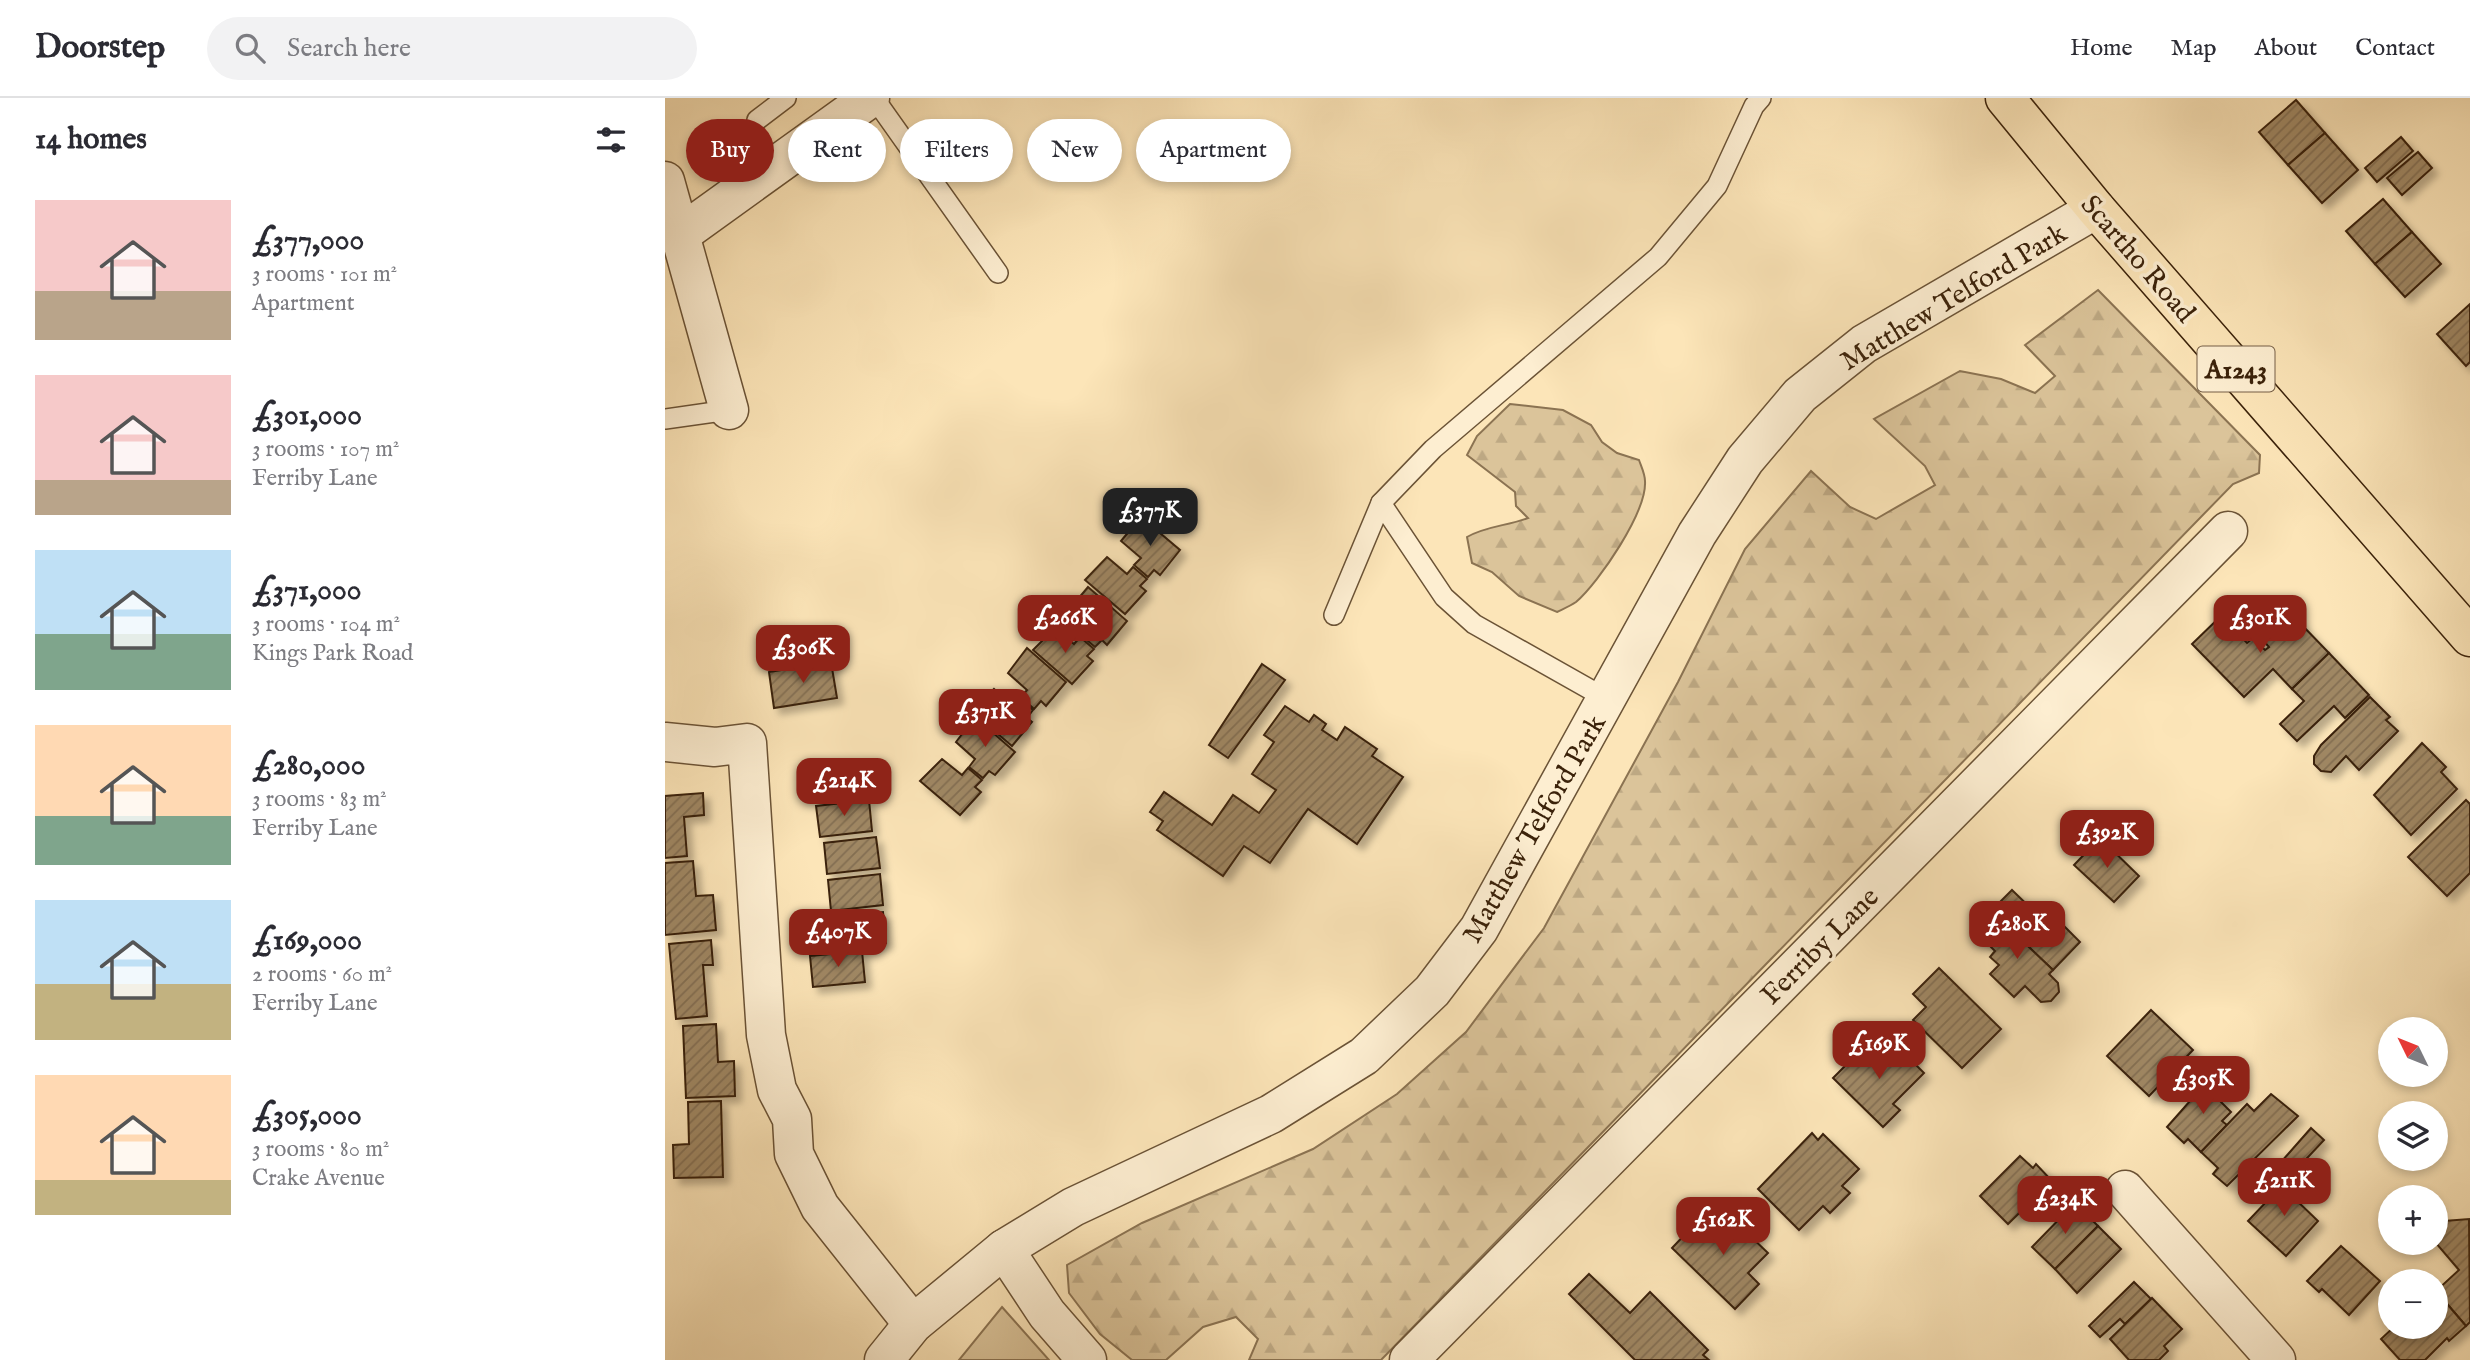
<!DOCTYPE html>
<meta charset="utf-8">
<style>
:root{--surface:#fff;--page:#f2f2f3;--text:#2b2b33;--muted:#7c7c81;--line:#e1e1e2;--accent:#8f2418}
body{margin:0;font-family:"IM FELL English",serif;background:var(--page);color:var(--text);height:100vh;display:flex;flex-direction:column;font-size:26px;white-space:nowrap}
*{box-sizing:border-box;margin:0}
p{font-size:23px;color:var(--muted)}
.icon{flex:none;width:38px;height:38px;fill:none;stroke:currentColor;stroke-width:2;stroke-linecap:round;stroke-linejoin:round}
.map{position:relative;flex:1;overflow:hidden}
.panel{display:flex;flex-direction:column;background:var(--surface);width:665px}
.panel>*{flex:none}
.guide{position:absolute;left:21px;top:21px;width:665px;height:63px;display:flex;gap:14px}
.needle{width:46px;rotate:313deg}
.buttons{position:absolute;left:1713px;top:919px;display:grid;gap:14px}
.buttons a{display:grid;place-items:center;width:70px;height:70px;border-radius:50%;background:var(--surface);box-shadow:0 4px 10px #0003;font-size:35px}
.price{position:absolute;translate:-50% -60px;padding:0 16px;border-radius:14px;background:var(--accent);color:#fff;font-size:23px;line-height:46px;filter:drop-shadow(0 2px 4px #0008)}
.price::after{content:'';position:absolute;left:50%;top:42px;width:21px;height:16px;margin-left:-10px;background:inherit;clip-path:polygon(0 0,100% 0,50% 100%)}
.price.selected{background:#222;color:#fff}
ul{padding:0;list-style:none}
li{display:flex;align-items:center;gap:21px;height:175px;padding:0 35px}
li span{display:grid;place-items:center;flex:none;width:196px;height:140px;border-radius:0px;color:#555}
li>.icon{margin-inline-start:auto}
span .icon{width:84px;height:84px;fill:#fffc;stroke-width:1}
li b{font-size:30px}
h2{display:flex;justify-content:space-between;align-items:center;height:84px;padding:0 35px;font-size:30px}
.chip{padding:0 24px;border-radius:32px;background:var(--surface);box-shadow:0 4px 10px #0003;font-size:24px;line-height:63px}
.chip.selected{background:var(--accent);color:#fff}
header{display:flex;align-items:center;gap:42px;box-sizing:border-box;height:98px;padding:0 35px;background:var(--surface);border-bottom:2px solid var(--line)}
header strong{font-size:33px}
nav{display:flex;gap:38px;margin-inline-start:auto;font-size:24px}
.search{width:490px;height:63px;background:var(--page);display:flex;align-items:center;gap:18px;box-sizing:border-box;padding:0 24px;border-radius:38px;color:var(--muted);font-size:26px}
main{display:flex;flex:1;min-height:0}
.map>svg:first-child{display:block}
.grass{fill:#dbc49a;stroke:#8b7352;stroke-width:2}
.forest{fill:url(#forest-firs);stroke:#8b7352;stroke-width:2}
.building{fill:url(#building-hatch);stroke:#3b220a;stroke-width:2;filter:url(#shadow)}
.lines{fill:none;stroke-linecap:round;stroke-linejoin:round}
.lane-casing{stroke:#6b5336;stroke-width:22}
.street-casing{stroke:#6b5336;stroke-width:41}
.primary-casing{stroke:#3b220a;stroke-width:41}
.lane{stroke:#fdeed1;stroke-width:19}
.street{stroke:#fdeed1;stroke-width:38}
.primary{stroke:#fce5b8;stroke-width:38}
.labels{text-anchor:middle;stroke-width:7;stroke-linejoin:round;paint-order:stroke}
.shield{fill:#fdeed1;stroke:#755f46;stroke-width:2}
.shield-label{font-size:26px;font-weight:bold;fill:#3b220a}
.street-label{font-size:28px;fill:#3b220a;stroke:#fdeed1}
</style>
<header>
<strong>Doorstep</strong>
<div class="search"><svg class="icon" aria-label="search" viewBox="0 0 24 24"><circle cx="10" cy="10" r="6"/><path d="M15 15l6 6"/></svg>Search here</div>
<nav><a>Home</a><a>Map</a><a>About</a><a>Contact</a></nav>
</header>
<main>
<section class="panel">
<h2>14 homes<svg class="icon" aria-label="filters" viewBox="0 0 24 24"><path d="M4 7h16M4 17h16"/><circle cx="9" cy="7" r="2"/><circle cx="15" cy="17" r="2"/></svg></h2>
<ul>
<li><span style="background:linear-gradient(#f6c9c9 65%,#b9a48a 0)"><svg class="icon" aria-label="home" viewBox="0 0 24 24"><path d="M3 11l9-7 9 7M6 9v11h12V9"/></svg></span><div><b>£377,000</b><p>3 rooms · 101 m²</p><p>Apartment</p></div></li>
<li><span style="background:linear-gradient(#f6c9c9 75%,#b9a48a 0)"><svg class="icon" aria-label="home" viewBox="0 0 24 24"><path d="M3 11l9-7 9 7M6 9v11h12V9"/></svg></span><div><b>£301,000</b><p>3 rooms · 107 m²</p><p>Ferriby Lane</p></div></li>
<li><span style="background:linear-gradient(#bfe0f5 60%,#7fa58c 0)"><svg class="icon" aria-label="home" viewBox="0 0 24 24"><path d="M3 11l9-7 9 7M6 9v11h12V9"/></svg></span><div><b>£371,000</b><p>3 rooms · 104 m²</p><p>Kings Park Road</p></div></li>
<li><span style="background:linear-gradient(#ffd9b3 65%,#7fa58c 0)"><svg class="icon" aria-label="home" viewBox="0 0 24 24"><path d="M3 11l9-7 9 7M6 9v11h12V9"/></svg></span><div><b>£280,000</b><p>3 rooms · 83 m²</p><p>Ferriby Lane</p></div></li>
<li><span style="background:linear-gradient(#bfe0f5 60%,#c2b280 0)"><svg class="icon" aria-label="home" viewBox="0 0 24 24"><path d="M3 11l9-7 9 7M6 9v11h12V9"/></svg></span><div><b>£169,000</b><p>2 rooms · 60 m²</p><p>Ferriby Lane</p></div></li>
<li><span style="background:linear-gradient(#ffd9b3 75%,#c2b280 0)"><svg class="icon" aria-label="home" viewBox="0 0 24 24"><path d="M3 11l9-7 9 7M6 9v11h12V9"/></svg></span><div><b>£305,000</b><p>3 rooms · 80 m²</p><p>Crake Avenue</p></div></li>
</ul>
</section>
<div class="map">
<svg width="1805" height="1262" viewBox="0 0 1805 1262">
<defs>
<pattern id="forest-firs" width="22" height="20" patternUnits="userSpaceOnUse" patternTransform="scale(1.75)"><rect width="22" height="20" fill="#dbc49a"/><path d="M5 1l3.5 6h-7zM16 11l3.5 6h-7z" fill="#bda883"/></pattern>
<pattern id="building-hatch" width="6" height="6" patternUnits="userSpaceOnUse" patternTransform="scale(1.75)"><rect width="6" height="6" fill="#9f8764"/><path d="M-1 1l2-2M0 6l6-6M5 7l2-2" fill="none" stroke="#836e51"/></pattern>
<filter id="shadow"><feDropShadow dx="6" dy="6" stdDeviation="3.5" flood-color="#0004"/></filter>
</defs>
<rect width="100%" height="100%" fill="#fce5b8"/>
<filter id="stains"><feTurbulence type="fractalNoise" baseFrequency=".00286" numOctaves="4"/><feColorMatrix values="0 0 0 0 .2 0 0 0 0 .09 0 0 0 0 .02 0 0 0 .5 -.17"/></filter>
<radialGradient id="worn" r=".72"><stop offset=".6" stop-color="#630" stop-opacity="0"/><stop offset="1" stop-color="#630" stop-opacity=".3"/></radialGradient>
<!-- grass -->
<path class="grass" d="M337 1209 384 1262H294Z"/>
<!-- forest -->
<g class="forest">
<path d="M1433 192 1595 357 1594 375 1568 386 716 1262H584L593 1241 571 1219 538 1229 501 1262H467L435 1236 404 1195 402 1167 477 1125 648 1051 732 996 801 934 879 830 1013 584 1080 451 1146 373 1185 409 1211 421 1270 387 1260 368 1209 321 1295 273 1336 281 1370 295 1390 278 1360 247Z"/>
<path d="M845 306 898 312 926 327 937 344 952 355 974 362C976 368 980 376 980 383 982 414 934 484 911 504 905 508 898 511 892 514L854 498 827 474 807 465 802 439C821 428 842 428 863 420L851 408 850 394 802 357 812 338Z"/>
</g>
<!-- building -->
<g class="building">
<path d="M1631 2 1660 35 1623 67 1594 34Z"/>
<path d="M1660 35 1693 72 1657 105 1623 67Z"/>
<path d="M1736 39 1748 53 1712 84 1700 70Z"/>
<path d="M1753 54 1767 70 1737 97 1722 80Z"/>
<path d="M1718 101 1747 134 1710 166 1681 133Z"/>
<path d="M1747 134 1776 166 1740 199 1710 166Z"/>
<path d="M1805 206V264L1801 268 1772 236Z"/>
<path d="M476 419 515 452 495 477 489 472 483 479 469 467 476 460 456 443Z"/>
<path d="M442 459 462 476 468 469 482 481 475 488 481 493 460 516 420 482Z"/>
<path d="M423 489 462 523 442 547 437 542 430 549 417 538 423 530 403 513Z"/>
<path d="M1556 518 1582 545 1588 540 1600 552 1604 549 1597 541 1615 524 1624 534 1634 524 1664 555 1627 591 1608 571 1579 599 1527 546Z"/>
<path d="M390 530 409 546 415 539 429 551 422 558 428 563 407 586 368 552Z"/>
<path d="M362 550 401 584 381 608 376 603 369 611 356 599 362 592 343 575Z"/>
<path d="M1664 555 1704 597 1680 620 1669 608 1632 643 1615 626 1639 603 1627 591Z"/>
<path d="M166 564 172 600 109 610 104 574Z"/>
<path d="M597 566 620 582 563 660 544 647Z"/>
<path d="M329 591 348 608 354 600 368 612 362 620 367 624 347 648 307 614Z"/>
<path d="M1705 599 1725 619 1721 622 1733 633 1694 672 1681 658 1666 674 1656 673 1649 666V658L1656 647Z"/>
<path d="M620 608 644 624 649 617 661 626 657 632 672 642 680 629 712 651 707 658 738 679 692 746 643 711 605 765 579 748 558 778 492 732 498 723 485 714 499 694 547 727 568 697 594 715 611 692 587 676 609 644 599 637Z"/>
<path d="M310 619 350 654 330 677 324 673 318 680 304 669 310 661 291 644Z"/>
<path d="M1757 645 1781 669 1776 674 1792 691 1746 737 1709 697Z"/>
<path d="M277 661 297 677 303 670 317 682 310 689 316 694 295 717 255 683Z"/>
<path d="M38 695 39 717 19 719 22 758 0 760V698Z"/>
<path d="M204 702 207 733 155 739 151 708Z"/>
<path d="M1801 702 1805 706V775L1782 798 1743 759Z"/>
<path d="M211 739 215 770 162 776 159 745Z"/>
<path d="M1435 740 1474 778 1449 804 1409 767Z"/>
<path d="M28 763 31 798 48 797 51 832 0 837V765Z"/>
<path d="M215 776 218 807 166 813 163 782Z"/>
<path d="M1347 792 1380 824 1387 816 1415 844 1388 872 1326 813Z"/>
<path d="M1326 813 1388 872 1384 876 1393 885 1394 894 1386 903 1376 904 1360 888 1349 899 1325 876 1334 867 1325 859 1330 853 1309 832Z"/>
<path d="M218 814 221 845 169 850 166 819Z"/>
<path d="M46 842 48 867H38L42 918 11 921 4 846Z"/>
<path d="M197 853 200 884 148 889 145 858Z"/>
<path d="M1274 870 1336 931 1297 970 1248 922 1261 909 1248 896Z"/>
<path d="M1486 912 1528 952 1484 998 1442 958Z"/>
<path d="M51 926 53 964 69 963 70 998 21 1000 18 928Z"/>
<path d="M1230 946 1259 975 1228 1006 1235 1012 1218 1029 1168 980 1200 948 1214 962Z"/>
<path d="M1548 977 1565 994 1556 1004 1566 1014 1557 1023 1562 1027 1536 1054 1523 1041 1519 1045 1502 1029Z"/>
<path d="M1606 996 1633 1018 1562 1088 1548 1076 1553 1070 1536 1054 1582 1006 1589 1013Z"/>
<path d="M56 1003 58 1079 9 1080 8 1047 24 1046 23 1004Z"/>
<path d="M1646 1030 1659 1042 1629 1074 1617 1063Z"/>
<path d="M1147 1035 1153 1042 1158 1036 1194 1071 1177 1088 1185 1095 1165 1115 1158 1108 1134 1132 1093 1091Z"/>
<path d="M1355 1058 1368 1070 1371 1066 1387 1083 1343 1126 1315 1098Z"/>
<path d="M1627 1077 1639 1088 1628 1099 1653 1123 1621 1158 1583 1123Z"/>
<path d="M1410 1105 1433 1128 1390 1171 1367 1149Z"/>
<path d="M1058 1112 1103 1155 1083 1175 1094 1186 1070 1211 1007 1150 1028 1128 1035 1135Z"/>
<path d="M1804 1121 1805 1224 1801 1228 1771 1193 1794 1172 1770 1144 1771 1130 1779 1123Z"/>
<path d="M1433 1128 1456 1151 1412 1195 1390 1171Z"/>
<path d="M1676 1148 1715 1183 1684 1217 1657 1191 1654 1194 1642 1183Z"/>
<path d="M924 1176 965 1215 985 1194 1043 1252 1038 1257 1044 1262H970L904 1196Z"/>
<path d="M1469 1184 1486 1201 1460 1226 1455 1221 1435 1239 1424 1228Z"/>
<path d="M1771 1193 1801 1228 1784 1243 1782 1240 1760 1262H1735L1716 1241 1730 1228H1771Z"/>
<path d="M1487 1200 1517 1231 1499 1248 1503 1253 1494 1262H1464L1445 1241Z"/>
</g>
<g class="lines">
<!-- lane casing -->
<g class="lane-casing">
<g id="lane">
<path d="M209 0 333 175"/>
<path d="M92 22 121 0"/>
<path d="M0 321 64 312"/>
<path d="M716 405 779 499 809 526 942 601"/>
<path d="M669 517 716 405 768 351 993 159 1052 88 1089 8 1096 0"/>
</g>
</g>
<!-- street casing -->
<g class="street-casing">
<g id="street">
<path d="M0 83 64 312"/>
<path d="M16 136 205 0"/>
<path d="M0 644 50 649 82 645 101 937 112 992 127 1021 129 1056 155 1109 248 1226"/>
<path d="M1460 1092 1611 1262"/>
<path d="M339 1151 382 1216 422 1262"/>
<path d="M219 1262 248 1226 339 1151 408 1109 606 1016 699 958 767 893 814 831 1032 436 1080 362 1135 297 1199 246 1431 111"/>
<path d="M744 1262 1563 433"/>
</g>
</g>
<!-- primary casing -->
<g class="primary-casing">
<path id="primary" d="M1340 0 1431 111 1805 539"/>
</g>
<!-- lane -->
<use href="#lane" class="lane"/>
<!-- street -->
<use href="#street" class="street"/>
<!-- primary -->
<use href="#primary" class="primary"/>
</g>
<g class="labels">
<!-- shield labels -->
<rect class="shield" x="1532.5" y="248.5" width="77" height="45" rx="5"/>
<g class="shield-label">
<text x="1571" y="280">A1243</text>
</g>
<!-- street labels -->
<g class="street-label">
<text transform="translate(1474 160) rotate(49)" y="10">Scartho Road</text>
<text transform="translate(1288 198) rotate(-31)" y="10">Matthew Telford Park</text>
<text transform="translate(868 730) rotate(-60)" y="10">Matthew Telford Park</text>
<text transform="translate(1154 847) rotate(-45)" y="10">Ferriby Lane</text>
</g>
</g>
<rect width="100%" height="100%" filter="url(#stains)"/>
<rect width="100%" height="100%" fill="url(#worn)"/>
</svg>
<div class="buttons">
<a><svg class="needle" viewBox="-14 -14 28 28"><path d="M0-13l5 13h-10z" fill="#e53935"/><path d="M0 13l5-13h-10z" fill="#7c7c81"/></svg></a>
<a><svg class="icon" aria-label="layers" viewBox="0 0 24 24"><path d="M12 4l9 5-9 5-9-5zM3 14l9 5 9-5"/></svg></a>
<a>+</a>
<a>−</a>
</div>
<b class="price selected" style="left:485px;top:450px">£377K</b>
<b class="price" style="left:400px;top:557px">£266K</b>
<b class="price" style="left:1595px;top:557px">£301K</b>
<b class="price" style="left:138px;top:587px">£306K</b>
<b class="price" style="left:320px;top:651px">£371K</b>
<b class="price" style="left:179px;top:720px">£214K</b>
<b class="price" style="left:1442px;top:772px">£392K</b>
<b class="price" style="left:1352px;top:863px">£280K</b>
<b class="price" style="left:173px;top:871px">£407K</b>
<b class="price" style="left:1214px;top:983px">£169K</b>
<b class="price" style="left:1538px;top:1018px">£305K</b>
<b class="price" style="left:1619px;top:1120px">£211K</b>
<b class="price" style="left:1400px;top:1138px">£234K</b>
<b class="price" style="left:1058px;top:1159px">£162K</b>
<div class="guide">
<a class="chip selected">Buy</a>
<a class="chip">Rent</a>
<a class="chip">Filters</a>
<a class="chip">New</a>
<a class="chip">Apartment</a>
</div>
</div>
</main>
